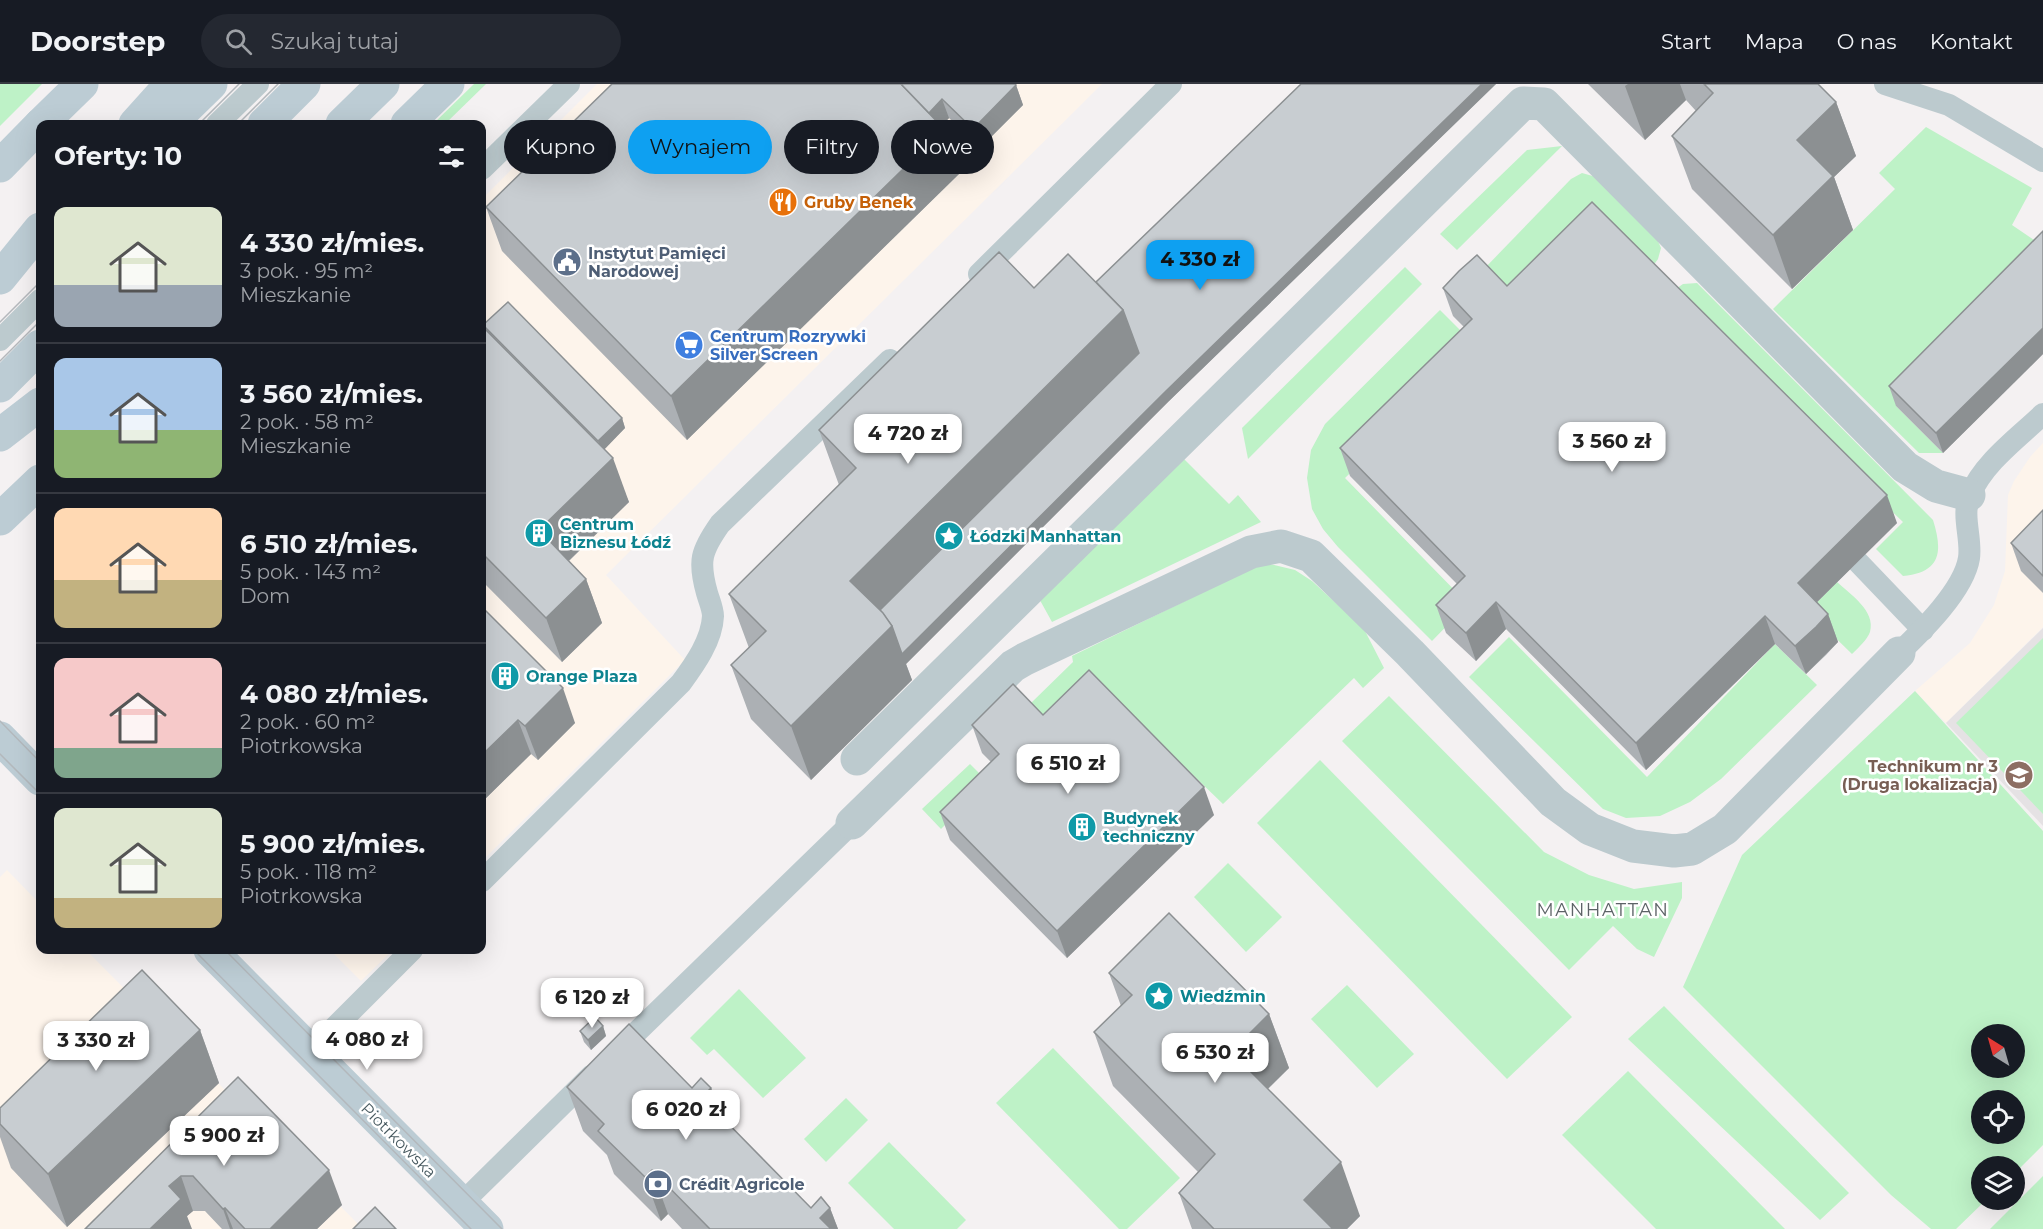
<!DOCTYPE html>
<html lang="pl">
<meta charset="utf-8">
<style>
:root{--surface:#171b24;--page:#242831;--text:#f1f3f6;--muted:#9ea1a6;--line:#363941;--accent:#0ea0f1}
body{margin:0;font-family:Montserrat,sans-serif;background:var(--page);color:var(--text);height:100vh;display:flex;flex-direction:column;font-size:22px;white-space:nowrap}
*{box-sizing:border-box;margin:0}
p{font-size:20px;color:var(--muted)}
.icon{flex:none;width:33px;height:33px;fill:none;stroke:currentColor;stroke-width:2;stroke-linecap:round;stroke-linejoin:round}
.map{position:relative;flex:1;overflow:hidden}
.side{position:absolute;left:36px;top:36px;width:450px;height:834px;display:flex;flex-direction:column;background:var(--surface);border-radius:12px;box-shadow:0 6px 24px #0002}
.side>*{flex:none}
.hud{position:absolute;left:504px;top:36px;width:570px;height:54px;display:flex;gap:12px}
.needle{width:39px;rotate:323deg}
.buttons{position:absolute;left:1971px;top:940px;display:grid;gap:12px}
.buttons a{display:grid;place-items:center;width:54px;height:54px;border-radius:50%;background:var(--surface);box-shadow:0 6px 24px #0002;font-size:30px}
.price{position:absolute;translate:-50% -51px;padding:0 14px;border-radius:12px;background:#fff;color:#222;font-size:20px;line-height:39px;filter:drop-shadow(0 2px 3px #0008)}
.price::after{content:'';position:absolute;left:50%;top:36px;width:18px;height:14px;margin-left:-9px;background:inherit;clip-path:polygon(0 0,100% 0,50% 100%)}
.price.selected{background:var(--accent);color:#111}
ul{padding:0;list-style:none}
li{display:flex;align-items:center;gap:18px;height:150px;padding:0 18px}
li+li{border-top:2px solid var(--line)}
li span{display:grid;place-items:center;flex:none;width:168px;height:120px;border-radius:12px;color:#555}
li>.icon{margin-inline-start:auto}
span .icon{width:72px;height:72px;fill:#fffc;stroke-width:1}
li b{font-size:26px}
h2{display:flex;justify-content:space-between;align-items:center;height:72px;padding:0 18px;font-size:26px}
.chip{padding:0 21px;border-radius:27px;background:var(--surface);box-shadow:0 6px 24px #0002;font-size:21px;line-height:54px}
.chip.selected{background:var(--accent);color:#111}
header{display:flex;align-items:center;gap:36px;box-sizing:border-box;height:84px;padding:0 30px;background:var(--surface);border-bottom:2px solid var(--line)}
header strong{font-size:28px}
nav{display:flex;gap:33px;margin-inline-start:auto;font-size:21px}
.search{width:420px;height:54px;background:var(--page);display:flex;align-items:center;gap:15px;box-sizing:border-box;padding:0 21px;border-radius:33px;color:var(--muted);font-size:22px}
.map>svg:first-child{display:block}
.commercial{fill:#fdf4eb}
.education{fill:#e5e2e4}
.green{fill:#bef2c7;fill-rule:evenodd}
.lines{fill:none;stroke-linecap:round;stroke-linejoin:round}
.lane{stroke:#bccace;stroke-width:22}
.street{stroke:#bccace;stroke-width:33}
.secondary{stroke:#bcccd4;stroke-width:33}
.tram{stroke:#b3b8bc;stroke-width:1.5}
.wall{fill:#acb0b4}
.shaded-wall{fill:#8c9092}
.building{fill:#c8cdd1;stroke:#8c9092;stroke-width:1.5}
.labels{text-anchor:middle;stroke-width:5;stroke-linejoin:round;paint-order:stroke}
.food-label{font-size:16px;font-weight:bold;fill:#c56008;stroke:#fff;text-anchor:start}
.service-label{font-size:16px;font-weight:bold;fill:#4e5e75;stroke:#fff;text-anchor:start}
.shop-label{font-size:16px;font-weight:bold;fill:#366cbe;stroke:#fff;text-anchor:start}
.culture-label{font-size:16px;font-weight:bold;fill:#0d838f;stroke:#fff;text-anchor:start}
.education-label{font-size:16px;font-weight:bold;fill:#785e54;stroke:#fff;text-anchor:end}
.street-label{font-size:16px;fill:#485a60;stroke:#fff}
.neighbourhood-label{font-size:18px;letter-spacing:1.5px;fill:#5d6367;stroke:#fff}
</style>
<header>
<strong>Doorstep</strong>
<div class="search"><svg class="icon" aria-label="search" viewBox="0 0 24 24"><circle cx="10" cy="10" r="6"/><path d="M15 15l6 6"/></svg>Szukaj tutaj</div>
<nav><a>Start</a><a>Mapa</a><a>O nas</a><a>Kontakt</a></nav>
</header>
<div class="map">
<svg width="2043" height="1145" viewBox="0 0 2043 1145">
<rect width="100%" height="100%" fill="#f4f1f2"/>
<!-- commercial -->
<g class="commercial">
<path d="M597 0H1102L606 491 685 576 482 777V115Z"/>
<path d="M2043 359V543L1946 639 1915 607 1970 559 1994 521 2005 487 2008 411 2014 397 2030 373Z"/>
<path d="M7 786 40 820V866H86L363 1145H0V793Z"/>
<path d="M330 866H393L361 897Z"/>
</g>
<!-- education -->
<path class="education" d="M2043 544V742L1946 639Z"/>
<!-- green -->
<g class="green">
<path d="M0 0H42L0 42Z"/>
<path d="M474 0H486L445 40H433Z"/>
<path d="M1926 43 2032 104 2012 141 2043 162 1896 322 1943 369H1919L1773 225 1895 105 1879 89Z"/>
<path d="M1562 62 1457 166 1440 150 1527 66Z"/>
<path d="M1582 89 1596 93 1657 155 1661 164 1658 175 1648 189 1518 223 1482 187 1571 95Z"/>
<path d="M1405 183 1422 200 1248 375 1242 344Z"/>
<path d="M1697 199 1933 436C1943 468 1941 488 1903 492L1876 465 1903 438 1667 211 1683 200Z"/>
<path d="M1440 226 1478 264 1345 394 1468 520 1432 557 1338 463 1323 445 1312 425 1307 394 1311 366 1325 340Z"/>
<path d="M1178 369 1229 420 1238 411 1261 438 1052 538 1036 509Z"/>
<path d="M1270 480 1295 486 1312 497 1364 545 1384 584 1363 604 1354 594 1223 720 1100 601 1055 644 1031 619 1073 578 1072 572 1257 482Z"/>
<path d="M1837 498C1850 510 1876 527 1870 548 1867 556 1858 564 1852 570L1808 527Z"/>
<path d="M1509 553 1647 693 1775 560 1817 601 1721 695 1690 718 1660 732 1626 734 1603 725 1469 593Z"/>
<path d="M2043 554V730L1956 639Z"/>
<path d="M1915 607 2043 747V1061L2015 1089 2014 1083H1982V1116H1986L1956 1145H1931L1891 1111 1683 903 1742 771ZM1982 951H2014V984H1982ZM1982 1017H2014V1050H1982Z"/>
<path d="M1389 612 1544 768 1589 791 1634 805 1682 798V814L1654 873 1637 865 1613 842 1569 886 1342 657Z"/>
<path d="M1320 676 1572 933 1507 995 1257 739Z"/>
<path d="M970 680 988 698 941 745 922 725Z"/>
<path d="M1228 779 1282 833 1246 868 1194 813Z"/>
<path d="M1347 901 1414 970 1377 1004 1311 935Z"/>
<path d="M739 905 806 974 763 1014 714 965 707 971 690 954Z"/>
<path d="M1664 922 1849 1109 1820 1136 1628 955Z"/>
<path d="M1053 964 1180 1094 1127 1145H1119L996 1019Z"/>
<path d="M1628 987 1785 1145H1656L1562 1051Z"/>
<path d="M846 1014 868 1036 826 1078 804 1055Z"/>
<path d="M889 1058 966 1136 957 1145H894L848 1099Z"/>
<path d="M2043 1092V1145H1990Z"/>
</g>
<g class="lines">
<!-- lane -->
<g class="lane">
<path d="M1885 0 1949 21 2043 77"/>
<path d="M217 40 258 0"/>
<path d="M482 85 569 0"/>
<path d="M979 190 1171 0"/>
<path d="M0 256 40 216"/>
<path d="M1857 477 1923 546"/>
<path d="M1899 569C1922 547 1964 506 1969 474 1972 454 1961 431 1970 411 1984 378 2018 354 2043 330"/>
<path d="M482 797 681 599C695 580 712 556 713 532 713 525 709 516 707 509 698 477 701 467 720 440L890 276"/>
<path d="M311 967 412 866"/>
<path d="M615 969 852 739"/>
<path d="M462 1119 591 992"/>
</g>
<!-- street -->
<g class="street">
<path d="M857 675 1523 19 1544 20 1905 383 1936 402 1969 411"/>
<path d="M852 739 1013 582 1025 575 1251 468 1281 462 1311 472 1410 569 1553 718 1590 745 1633 762 1674 767 1692 765 1725 745 1899 569"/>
</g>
<!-- secondary -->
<g class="secondary">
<path d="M41 40 82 0"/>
<path d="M135 40 171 0"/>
<path d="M170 40 211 0"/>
<path d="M264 40 304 0"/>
<path d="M342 40 383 0"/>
<path d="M407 40 448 0"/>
<path d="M0 82 40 41"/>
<path d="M0 194 40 145"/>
<path d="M0 302 40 262"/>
<path d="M0 351 40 320"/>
<path d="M0 435 40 397"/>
<path d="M0 654 40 695"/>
<path d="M210 866 487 1145"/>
</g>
<!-- tram -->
<g class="tram">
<path d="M199 40 239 0"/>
<path d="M238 40 278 0"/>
<path d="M0 238 40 198"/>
<path d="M0 277 40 237"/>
<path d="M0 637 40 678"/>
<path d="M0 670 40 710"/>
<path d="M194 866 471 1145"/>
<path d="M225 866 502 1145"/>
</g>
</g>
<!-- wall -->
<g class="wall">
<path d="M612 0 1016 1 1023 21 980 64 949 34 942 42 960 89 687 356 502 167 486 123Z"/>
<path d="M1301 0H1496L1169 317 906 580 912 596 811 696 751 635 731 581 749 564 729 510 839 401 819 346 1034 204 1096 198Z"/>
<path d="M1588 0H1818L1836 18 1856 72 1834 93 1853 146 1792 205 1692 105 1672 52 1696 27 1686 16 1645 56Z"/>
<path d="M2043 147V270L1943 369 1896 322 1889 302Z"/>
<path d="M1507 202 1897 439 1817 518 1828 530 1838 558 1826 571 1806 590 1775 560 1646 686 1506 545 1476 577 1446 549 1436 521 1457 500 1350 392 1340 364 1464 243 1453 232 1443 204Z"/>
<path d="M483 241 622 334 625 344 604 365 629 418 569 477 586 495 602 539 562 578 482 497V242L485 245Z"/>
<path d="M2043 426V509L2021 487 2011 459Z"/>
<path d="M482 523 575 639 538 676 531 670 482 718Z"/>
<path d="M1043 631 1214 731 1067 874 950 756 940 728 991 678 982 669 972 641Z"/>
<path d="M1109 889 1269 930 1289 984 1268 1005 1360 1132 1347 1145H1192L1179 1109 1198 1088 1113 1002 1094 948 1121 922Z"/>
<path d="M603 942 606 952 591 966 584 958 580 947Z"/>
<path d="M200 946 219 999 67 1143 11 1084 0 1053V1024Z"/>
<path d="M238 993 342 1121 317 1145H222L205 1127H193L187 1132 85 1145Z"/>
<path d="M567 1003 711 1004 722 1034 811 1124H830L838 1145H682L668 1130 661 1137 614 1090 607 1071 583 1047Z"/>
</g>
<!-- shaded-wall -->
<g class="shaded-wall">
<path d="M1482 0H1496L1169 317 906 580 912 596 811 696 791 642 892 542 1166 307Z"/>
<path d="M1628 0H1680L1686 16 1645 56 1625 2Z"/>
<path d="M1016 1 1023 21 980 64 973 45Z"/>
<path d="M942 15 949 34 928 56 921 36Z"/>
<path d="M1836 18 1856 72 1834 93 1853 146 1792 205 1773 151 1797 56Z"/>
<path d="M944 45 960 89 687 356 671 312Z"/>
<path d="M1123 226 1143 279 873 547 850 497Z"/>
<path d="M2043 244V270L1943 369 1936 349Z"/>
<path d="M622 334 625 344 602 368 598 357Z"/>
<path d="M613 374 629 418 555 490 539 446Z"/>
<path d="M1887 411 1897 439 1808 527 1798 499Z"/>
<path d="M586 495 602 539 562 578 546 534Z"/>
<path d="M1496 518 1506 545 1476 577 1466 549Z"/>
<path d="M1828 530 1838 558 1806 590 1795 562Z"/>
<path d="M1765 532 1775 560 1646 686 1636 659Z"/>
<path d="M563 604 575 639 538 676 525 642Z"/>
<path d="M518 636 531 670 482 718V671Z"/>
<path d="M1204 703 1214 731 1067 874 1057 847Z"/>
<path d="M1269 930 1289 984 1251 1021 1231 968Z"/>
<path d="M603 942 606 952 591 966 588 956Z"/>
<path d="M200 946 219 999 67 1143 48 1090Z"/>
<path d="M711 1004 727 1048 702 1013Z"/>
<path d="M1341 1078 1360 1132 1347 1145H1314L1304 1116Z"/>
<path d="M329 1086 342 1121 317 1145H270Z"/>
<path d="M652 1086 668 1130 661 1137 645 1093Z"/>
<path d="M181 1092 193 1127 187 1132 192 1145H150L169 1102Z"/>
<path d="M225 1124 233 1145H230L223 1125Z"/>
<path d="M830 1124 838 1145H824L820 1134Z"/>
</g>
<!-- building -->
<g class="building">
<path d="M612 0H901L944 45 671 312 486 123Z"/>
<path d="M901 0H1015L1016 1 973 45 942 15 929 29Z"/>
<path d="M1301 0H1482L1166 307 902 570 892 542 880 526 1139 269 1123 226 1096 198Z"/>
<path d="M1704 0H1818L1836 18 1797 56 1833 92 1773 151 1672 52 1713 9Z"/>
<path d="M1592 118 1887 411 1798 499 1828 530 1816 543 1795 562 1765 532 1636 659 1496 518 1466 549 1436 521 1465 492 1340 364 1472 235 1443 204 1459 187 1477 171 1507 202Z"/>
<path d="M2043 147V244L1936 349 1889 302Z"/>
<path d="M999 168 1034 204 1068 170 1123 226 850 497 883 529 892 542 791 642 731 581 766 547 729 510 856 384 819 346Z"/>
<path d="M508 218 622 334 598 357 483 241Z"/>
<path d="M482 242 613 374 539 446 586 495 546 534 482 469Z"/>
<path d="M2043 426V492L2011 459Z"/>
<path d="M482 523 563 604 525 642 518 636 482 671Z"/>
<path d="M1089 586 1204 703 1057 847 940 728 999 670 972 641 1013 600 1043 631Z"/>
<path d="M1169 829 1269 930 1231 968 1341 1078 1304 1116 1333 1145H1214L1179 1109 1215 1070 1094 948 1132 911 1109 889Z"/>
<path d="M142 886 200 946 48 1090 0 1040V1024Z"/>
<path d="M595 933 603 942 588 956 580 947Z"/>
<path d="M629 940 692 1004 701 994 711 1004 702 1013 811 1124 821 1113 830 1124 820 1134 831 1145H710L652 1086 645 1093 598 1047 604 1040 567 1003Z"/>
<path d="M238 993 329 1086 270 1145H245L225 1124 223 1125 193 1092H181L169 1102 181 1115 150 1145H85Z"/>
<path d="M375 1123 396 1145H353Z"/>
</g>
<!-- icons -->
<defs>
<g id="restaurant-disc" transform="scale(1.5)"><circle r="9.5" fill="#e8710a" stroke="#fff"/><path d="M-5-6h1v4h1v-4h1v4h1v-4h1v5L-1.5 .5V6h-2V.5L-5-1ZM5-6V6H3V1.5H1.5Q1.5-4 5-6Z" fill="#fff"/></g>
<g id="civic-disc" transform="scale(1.5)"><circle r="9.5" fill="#5c6f8a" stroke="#fff"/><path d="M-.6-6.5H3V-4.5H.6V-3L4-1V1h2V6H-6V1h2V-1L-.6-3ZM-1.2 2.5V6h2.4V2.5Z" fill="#fff"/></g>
<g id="supermarket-disc" transform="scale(1.5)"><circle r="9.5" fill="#3f7fe0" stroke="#fff"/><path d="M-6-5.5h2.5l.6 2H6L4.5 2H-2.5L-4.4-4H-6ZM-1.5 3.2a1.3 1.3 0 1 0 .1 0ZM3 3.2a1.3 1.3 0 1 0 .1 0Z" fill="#fff"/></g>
<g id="building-disc" transform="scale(1.5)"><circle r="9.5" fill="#0f9aa8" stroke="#fff"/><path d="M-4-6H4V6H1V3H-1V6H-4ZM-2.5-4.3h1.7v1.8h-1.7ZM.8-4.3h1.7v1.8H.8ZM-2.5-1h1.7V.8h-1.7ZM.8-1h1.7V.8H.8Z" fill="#fff"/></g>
<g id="sight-disc" transform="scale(1.5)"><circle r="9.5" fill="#0f9aa8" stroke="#fff"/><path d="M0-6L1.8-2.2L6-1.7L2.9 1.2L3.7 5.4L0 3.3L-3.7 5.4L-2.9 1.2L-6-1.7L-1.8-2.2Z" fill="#fff"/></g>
<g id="school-disc" transform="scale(1.5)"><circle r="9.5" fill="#8d6e63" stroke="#fff"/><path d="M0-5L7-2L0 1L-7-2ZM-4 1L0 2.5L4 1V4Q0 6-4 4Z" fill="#fff"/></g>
<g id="bank-disc" transform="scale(1.5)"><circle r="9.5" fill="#5c6f8a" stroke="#fff"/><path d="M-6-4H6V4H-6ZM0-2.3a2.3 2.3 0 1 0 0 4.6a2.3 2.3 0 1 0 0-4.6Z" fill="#fff"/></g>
</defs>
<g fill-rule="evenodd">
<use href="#restaurant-disc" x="783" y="118"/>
<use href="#civic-disc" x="567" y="178"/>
<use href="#supermarket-disc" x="689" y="261"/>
<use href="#building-disc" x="539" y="449"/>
<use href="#sight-disc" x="949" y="452"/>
<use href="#building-disc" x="505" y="592"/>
<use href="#school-disc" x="2019" y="691"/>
<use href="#building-disc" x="1082" y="743"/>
<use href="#sight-disc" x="1159" y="912"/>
<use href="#bank-disc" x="658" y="1100"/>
</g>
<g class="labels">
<!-- food labels -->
<g class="food-label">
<text x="804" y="124">Gruby Benek</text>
</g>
<!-- service labels -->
<g class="service-label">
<text x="588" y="175">Instytut Pamięci<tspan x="588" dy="18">Narodowej</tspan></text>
<text x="679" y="1106">Crédit Agricole</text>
</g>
<!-- shop labels -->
<g class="shop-label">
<text x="710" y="258">Centrum Rozrywki<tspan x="710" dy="18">Silver Screen</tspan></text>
</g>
<!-- culture labels -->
<g class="culture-label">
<text x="560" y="446">Centrum<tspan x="560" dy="18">Biznesu Łódź</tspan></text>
<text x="970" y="458">Łódzki Manhattan</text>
<text x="526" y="598">Orange Plaza</text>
<text x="1103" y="740">Budynek<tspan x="1103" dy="18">techniczny</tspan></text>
<text x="1180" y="918">Wiedźmin</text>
</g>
<!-- education labels -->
<g class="education-label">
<text x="1998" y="688">Technikum nr 3<tspan x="1998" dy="18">(Druga lokalizacja)</tspan></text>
</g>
<!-- street labels -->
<g class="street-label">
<text transform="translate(399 1056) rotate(45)" y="6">Piotrkowska</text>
</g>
<!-- neighbourhood labels -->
<g class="neighbourhood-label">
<text x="1603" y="832">MANHATTAN</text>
</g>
</g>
</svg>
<div class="buttons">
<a><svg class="needle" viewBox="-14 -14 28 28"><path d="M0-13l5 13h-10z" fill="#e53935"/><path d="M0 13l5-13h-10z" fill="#9ea1a6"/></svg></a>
<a><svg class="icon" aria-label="locate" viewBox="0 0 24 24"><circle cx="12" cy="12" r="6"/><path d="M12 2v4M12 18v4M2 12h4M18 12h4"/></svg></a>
<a><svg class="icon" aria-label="layers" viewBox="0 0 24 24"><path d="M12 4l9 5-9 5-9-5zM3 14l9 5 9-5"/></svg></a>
</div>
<b class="price selected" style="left:1200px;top:207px">4 330 zł</b>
<b class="price" style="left:908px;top:381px">4 720 zł</b>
<b class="price" style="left:1612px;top:389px">3 560 zł</b>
<b class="price" style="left:1068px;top:711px">6 510 zł</b>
<b class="price" style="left:592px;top:945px">6 120 zł</b>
<b class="price" style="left:367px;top:987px">4 080 zł</b>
<b class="price" style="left:96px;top:988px">3 330 zł</b>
<b class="price" style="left:1215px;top:1000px">6 530 zł</b>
<b class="price" style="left:686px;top:1057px">6 020 zł</b>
<b class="price" style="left:224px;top:1083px">5 900 zł</b>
<div class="hud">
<a class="chip">Kupno</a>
<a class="chip selected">Wynajem</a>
<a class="chip">Filtry</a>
<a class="chip">Nowe</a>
</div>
<section class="side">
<h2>Oferty: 10<svg class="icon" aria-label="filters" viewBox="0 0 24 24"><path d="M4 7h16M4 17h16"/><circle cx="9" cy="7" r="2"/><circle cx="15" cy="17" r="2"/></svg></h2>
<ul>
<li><span style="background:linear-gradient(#dfe7d0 65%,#9aa5b1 0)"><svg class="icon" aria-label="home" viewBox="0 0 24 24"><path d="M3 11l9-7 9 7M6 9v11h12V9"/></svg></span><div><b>4 330 zł/mies.</b><p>3 pok. · 95 m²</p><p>Mieszkanie</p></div></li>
<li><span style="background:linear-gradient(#a9c7e8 60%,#8fb573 0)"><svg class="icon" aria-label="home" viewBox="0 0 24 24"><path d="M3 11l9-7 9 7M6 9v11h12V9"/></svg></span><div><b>3 560 zł/mies.</b><p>2 pok. · 58 m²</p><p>Mieszkanie</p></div></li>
<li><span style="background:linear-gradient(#ffd9b3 60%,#c2b280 0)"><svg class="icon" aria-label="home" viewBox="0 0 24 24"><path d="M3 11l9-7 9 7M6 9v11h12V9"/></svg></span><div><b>6 510 zł/mies.</b><p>5 pok. · 143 m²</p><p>Dom</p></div></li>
<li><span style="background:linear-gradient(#f6c9c9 75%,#7fa58c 0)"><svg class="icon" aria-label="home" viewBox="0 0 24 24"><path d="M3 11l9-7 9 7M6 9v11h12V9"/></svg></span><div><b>4 080 zł/mies.</b><p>2 pok. · 60 m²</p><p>Piotrkowska</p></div></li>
<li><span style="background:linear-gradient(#dfe7d0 75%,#c2b280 0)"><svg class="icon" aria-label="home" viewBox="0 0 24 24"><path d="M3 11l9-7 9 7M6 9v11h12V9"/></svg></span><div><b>5 900 zł/mies.</b><p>5 pok. · 118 m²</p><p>Piotrkowska</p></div></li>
</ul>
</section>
</div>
